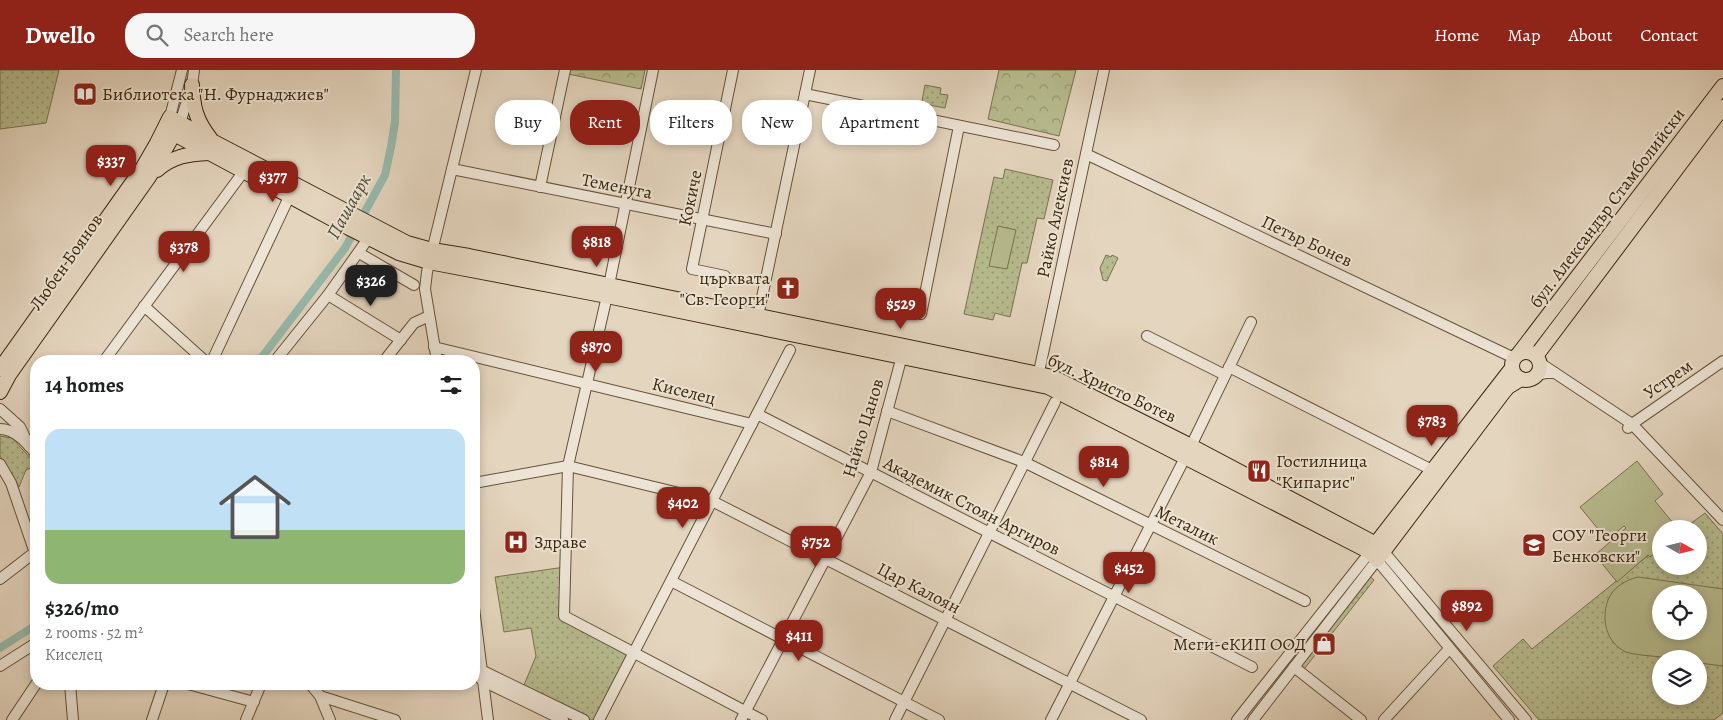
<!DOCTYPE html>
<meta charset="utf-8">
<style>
:root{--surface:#fff;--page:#f6f6f6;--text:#202124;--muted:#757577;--line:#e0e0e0;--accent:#8f2418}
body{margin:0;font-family:Alegreya,serif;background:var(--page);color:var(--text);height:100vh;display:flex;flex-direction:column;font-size:19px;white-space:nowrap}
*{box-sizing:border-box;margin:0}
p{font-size:16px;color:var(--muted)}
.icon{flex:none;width:28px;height:28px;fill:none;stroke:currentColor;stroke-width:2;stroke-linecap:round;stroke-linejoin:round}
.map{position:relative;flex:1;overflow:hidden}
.details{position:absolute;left:30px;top:285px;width:450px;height:335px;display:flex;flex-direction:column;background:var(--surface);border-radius:20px;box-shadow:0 2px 8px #0003}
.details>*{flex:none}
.banner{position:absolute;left:495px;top:30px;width:475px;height:45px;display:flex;gap:10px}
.needle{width:32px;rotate:98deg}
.tools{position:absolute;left:1652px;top:450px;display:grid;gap:10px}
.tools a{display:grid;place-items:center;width:55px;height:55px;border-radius:50%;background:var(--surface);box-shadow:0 2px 8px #0003;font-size:25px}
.price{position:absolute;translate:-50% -42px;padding:0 11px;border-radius:10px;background:var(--accent);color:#fff;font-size:16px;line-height:32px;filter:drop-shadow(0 1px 2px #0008)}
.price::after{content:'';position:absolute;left:50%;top:30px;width:15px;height:11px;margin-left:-8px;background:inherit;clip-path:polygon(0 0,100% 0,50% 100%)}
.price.on{background:#222;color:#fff}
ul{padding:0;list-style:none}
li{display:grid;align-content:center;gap:10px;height:265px;padding:0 15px}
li+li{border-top:1px solid var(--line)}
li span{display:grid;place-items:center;height:155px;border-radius:15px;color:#555}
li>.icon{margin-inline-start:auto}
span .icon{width:90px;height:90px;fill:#fffc;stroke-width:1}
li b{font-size:21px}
h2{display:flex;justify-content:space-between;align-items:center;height:60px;padding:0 15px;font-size:21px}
.pill{padding:0 18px;border-radius:20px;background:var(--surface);box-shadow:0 2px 8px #0003;font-size:18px;line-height:45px}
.pill.on{background:var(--accent);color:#fff}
header{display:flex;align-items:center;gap:30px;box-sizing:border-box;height:70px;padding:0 25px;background:var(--accent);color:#fff}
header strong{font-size:24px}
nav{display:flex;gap:28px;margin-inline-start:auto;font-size:18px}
.search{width:350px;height:45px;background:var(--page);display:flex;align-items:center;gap:12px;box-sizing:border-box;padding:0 18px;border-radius:20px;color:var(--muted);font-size:19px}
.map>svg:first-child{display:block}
.grass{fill:url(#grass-dots);stroke:#79724d;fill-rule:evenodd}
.forest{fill:url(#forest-crowns);stroke:#79724d}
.garden{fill:#b7bc8f;stroke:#79724d;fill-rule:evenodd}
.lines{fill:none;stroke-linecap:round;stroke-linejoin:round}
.canal{stroke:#97b9ab;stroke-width:8}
.minor-casing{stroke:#655238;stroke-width:12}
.major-casing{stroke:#3b270b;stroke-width:16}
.minor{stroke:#ede4d5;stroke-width:10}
.major{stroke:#e4d5be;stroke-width:14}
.labels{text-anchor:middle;stroke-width:4;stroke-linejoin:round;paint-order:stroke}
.poi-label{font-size:18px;fill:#3b270b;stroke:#ede4d5;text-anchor:start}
.street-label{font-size:18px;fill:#3b270b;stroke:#ede4d5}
.water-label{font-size:19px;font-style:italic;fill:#524c33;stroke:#ede4d5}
</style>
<header>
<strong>Dwello</strong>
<div class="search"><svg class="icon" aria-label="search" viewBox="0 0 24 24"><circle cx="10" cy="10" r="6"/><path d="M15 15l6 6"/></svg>Search here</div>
<nav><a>Home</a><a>Map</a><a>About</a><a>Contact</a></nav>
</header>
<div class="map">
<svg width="1723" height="650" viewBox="0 0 1723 650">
<defs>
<pattern id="grass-dots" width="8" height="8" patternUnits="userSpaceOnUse" patternTransform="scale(1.25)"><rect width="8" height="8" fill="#b7bc8f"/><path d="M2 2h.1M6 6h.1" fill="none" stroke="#969973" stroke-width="1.8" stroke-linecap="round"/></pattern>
<pattern id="forest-crowns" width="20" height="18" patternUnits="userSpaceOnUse" patternTransform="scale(1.25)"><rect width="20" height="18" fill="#b7bc8f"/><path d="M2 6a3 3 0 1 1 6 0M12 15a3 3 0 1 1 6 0" fill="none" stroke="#969973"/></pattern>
</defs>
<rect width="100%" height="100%" fill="#e4d5be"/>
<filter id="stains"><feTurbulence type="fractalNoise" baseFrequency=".004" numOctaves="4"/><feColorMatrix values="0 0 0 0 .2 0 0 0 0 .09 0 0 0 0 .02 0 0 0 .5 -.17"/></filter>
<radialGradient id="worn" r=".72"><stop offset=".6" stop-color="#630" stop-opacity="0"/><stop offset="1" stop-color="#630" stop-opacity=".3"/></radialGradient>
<!-- grass -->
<g class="grass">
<path d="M0 0H59L46 53 0 59Z"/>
<path d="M925 15 941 18 940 24 948 25 945 38 924 34 922 31Z"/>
<path d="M1005 99 1053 110 1044 149 1037 148 1027 193H1022L1010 247 995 243 993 250 964 244 994 107 1003 109Z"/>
<path d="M1106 185 1111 187 1112 185 1118 188 1107 211 1103 210 1100 198Z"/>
<path d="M0 366 12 368 34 392 33 397 26 400 19 417 0 386Z"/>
<path d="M1705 443 1723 464V643L1714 650H1539L1493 596 1523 569 1532 579 1661 475V496H1699V459H1683ZM1661 524H1699V561H1661ZM1661 589H1699V626H1661Z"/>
<path d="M565 497 564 546 633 583 599 650H584L522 620 536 586 531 558 504 562 495 507Z"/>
<path d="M1367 504 1374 510 1301 603 1294 598Z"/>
</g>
<!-- forest -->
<g class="forest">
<path d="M569 0H645L641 19 568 4Z"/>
<path d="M999 0H1076L1059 66 988 49Z"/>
</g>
<!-- garden -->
<g class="garden">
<path d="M998 156 1016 160 1007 199 989 196Z"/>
<path d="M1637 391 1663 424 1655 431 1678 459H1661V478L1650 487 1648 485 1617 512 1595 485 1626 458 1624 456 1607 470 1580 437Z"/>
<path d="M1638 507 1723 519V596L1699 593V589C1679 589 1661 587 1641 585 1637 584 1631 584 1626 582 1606 573 1601 549 1608 530 1613 517 1626 510 1638 507ZM1661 524H1699V561H1661Z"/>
</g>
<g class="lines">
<!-- canal -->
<g class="canal">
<path d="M259 291 345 178 385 105 391 77 395 52 396 0"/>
<path d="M0 578 36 555"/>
</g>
<!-- minor casing -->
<g class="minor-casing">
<g id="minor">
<path d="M805 24 1054 75"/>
<path d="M170 47 182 0"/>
<path d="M180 53 192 15 194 0"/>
<path d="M1086 84 1514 288"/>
<path d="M452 99 776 164"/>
<path d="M540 117 565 0"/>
<path d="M359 183 414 215"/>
<path d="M725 206 692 199 733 0"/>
<path d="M609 215 653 0"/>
<path d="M328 225 401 270"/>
<path d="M607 226 568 396 564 546 762 650"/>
<path d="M144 236 205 291"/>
<path d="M921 244 959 56"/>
<path d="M757 251 810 0"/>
<path d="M1147 266 1225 305"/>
<path d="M434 277 752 354"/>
<path d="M104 291 244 101"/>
<path d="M212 291 290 125"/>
<path d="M275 291 328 225 372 163"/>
<path d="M384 291 414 253 429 246"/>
<path d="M437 291 425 219 427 202 476 0"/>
<path d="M1540 293 1632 354 1723 450"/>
<path d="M1229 297 1432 400"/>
<path d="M1536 305 1546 303H1555"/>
<path d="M1037 311 1104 0"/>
<path d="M0 339 20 357 29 376"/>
<path d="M887 341 1024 392 1305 531"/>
<path d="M757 344 1252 597"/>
<path d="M1628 358 1632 354 1723 291"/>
<path d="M0 359C15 359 27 373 36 384"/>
<path d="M0 394 11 413 36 486"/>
<path d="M474 413 568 396 712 431 1141 650"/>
<path d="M1384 482 1526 650"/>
<path d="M0 509 35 482"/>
<path d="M671 511 939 650"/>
<path d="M474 538 488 650"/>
<path d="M0 596 36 573"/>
<path d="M1294 597 1361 650"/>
<path d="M474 600 483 601 584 650"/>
<path d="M480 608 483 611 563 650"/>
<path d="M70 614 73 650"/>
<path d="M188 614 254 632"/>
<path d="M310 614 320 626 330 650"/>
<path d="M320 626 395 650"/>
<path d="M12 650 36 614"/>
<path d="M152 650 164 614"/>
<path d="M246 650 261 614"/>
<path d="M599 650 790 280"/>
<path d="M741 650 871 402 903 282"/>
<path d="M895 650 1055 332"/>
<path d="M1051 650 1191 376 1251 252"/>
<path d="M1237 650 1370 482"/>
<path d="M1253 650 1377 490 1509 650"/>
<path d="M1384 650 1449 579"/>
</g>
</g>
<!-- major casing -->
<g class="major-casing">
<g id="major">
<path d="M192 15C193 37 196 50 210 68"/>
<path d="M165 59 349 158 399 183 429 192 607 226 1048 317 1370 482 1377 490 1503 323 1508 317 1521 309"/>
<path d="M157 100C173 86 188 84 209 83"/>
<circle cx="1526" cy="296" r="14"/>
<path d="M1520 282 1723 16"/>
<path d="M1536 286 1723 37"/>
<path d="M0 299 142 99 157 73 170 47 214 72 407 173 432 180 469 186 1053 307 1191 376 1376 474 1384 482"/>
<path d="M0 322 9 305 149 107 178 57"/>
<path d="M1370 481 1512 298"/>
</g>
</g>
<!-- minor -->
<use href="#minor" class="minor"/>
<!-- major -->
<use href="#major" class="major"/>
</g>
<!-- icons -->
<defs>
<g id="library-square" transform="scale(1.25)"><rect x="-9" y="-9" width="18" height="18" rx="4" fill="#8f2418" stroke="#ede4d5"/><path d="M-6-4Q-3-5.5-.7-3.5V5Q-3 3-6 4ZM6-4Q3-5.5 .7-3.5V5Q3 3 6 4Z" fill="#fff"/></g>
<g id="church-square" transform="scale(1.25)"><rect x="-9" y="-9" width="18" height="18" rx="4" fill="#8f2418" stroke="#ede4d5"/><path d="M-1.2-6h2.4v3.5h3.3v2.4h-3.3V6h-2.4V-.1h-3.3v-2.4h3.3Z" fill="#fff"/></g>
<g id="restaurant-square" transform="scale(1.25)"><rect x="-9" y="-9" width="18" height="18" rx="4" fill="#8f2418" stroke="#ede4d5"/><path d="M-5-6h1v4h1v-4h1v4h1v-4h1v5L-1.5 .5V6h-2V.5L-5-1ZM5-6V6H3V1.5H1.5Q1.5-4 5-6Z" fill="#fff"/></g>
<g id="hospital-square" transform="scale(1.25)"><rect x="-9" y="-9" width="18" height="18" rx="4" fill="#8f2418" stroke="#ede4d5"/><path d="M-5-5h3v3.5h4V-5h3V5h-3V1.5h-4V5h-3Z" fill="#fff"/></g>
<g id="school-square" transform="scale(1.25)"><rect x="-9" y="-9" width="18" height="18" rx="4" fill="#8f2418" stroke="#ede4d5"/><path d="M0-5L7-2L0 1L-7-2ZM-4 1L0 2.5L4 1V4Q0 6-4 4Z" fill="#fff"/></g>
<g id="shop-square" transform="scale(1.25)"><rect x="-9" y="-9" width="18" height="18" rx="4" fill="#8f2418" stroke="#ede4d5"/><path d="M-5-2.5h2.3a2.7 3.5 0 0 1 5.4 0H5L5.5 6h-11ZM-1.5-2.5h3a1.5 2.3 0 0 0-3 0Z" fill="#fff"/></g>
</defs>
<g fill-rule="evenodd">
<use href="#library-square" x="85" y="24"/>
<use href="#church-square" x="788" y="218"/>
<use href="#restaurant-square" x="1259" y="401"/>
<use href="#hospital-square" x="516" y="472"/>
<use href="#school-square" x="1534" y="475"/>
<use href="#shop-square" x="1324" y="574"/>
</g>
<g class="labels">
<!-- poi labels -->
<g class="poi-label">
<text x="102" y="30">Библиотека "Н. Фурнаджиев"</text>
<text x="770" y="214" text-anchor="end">църквата<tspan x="770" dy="21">"Св. Георги"</tspan></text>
<text x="1276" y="397">Гостилница<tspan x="1276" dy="21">"Кипарис"</tspan></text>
<text x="1552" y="471">СОУ "Георги<tspan x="1552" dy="21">Бенковски"</tspan></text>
<text x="534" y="478">Здраве</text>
<text x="1306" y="580" text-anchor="end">Меги-еКИП ООД</text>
</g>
<!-- street labels -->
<g class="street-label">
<text transform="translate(617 116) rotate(11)" y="6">Теменуга</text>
<text transform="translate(690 128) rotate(-78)" y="6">Кокиче</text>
<text transform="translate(1607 138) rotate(-53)" y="6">бул. Александър Стамболийски</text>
<text transform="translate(1055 148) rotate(-78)" y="6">Райко Алексиев</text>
<text transform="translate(1307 171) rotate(25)" y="6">Петър Бонев</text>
<text transform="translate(66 192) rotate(-55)" y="6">Любен Боянов</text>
<text transform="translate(1668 309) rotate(-35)" y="6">Устрем</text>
<text transform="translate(1112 318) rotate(25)" y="6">бул. Христо Ботев</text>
<text transform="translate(684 321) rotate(14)" y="6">Киселец</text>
<text transform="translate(863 358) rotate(-73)" y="6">Найчо Цанов</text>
<text transform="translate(972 436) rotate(27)" y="6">Академик Стоян Аргиров</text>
<text transform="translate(1187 455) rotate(26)" y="6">Металик</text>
<text transform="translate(919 518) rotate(27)" y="6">Цар Калоян</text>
</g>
<!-- water labels -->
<g class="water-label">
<text transform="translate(348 136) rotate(-61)" y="7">Пашаарк</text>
</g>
</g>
<rect width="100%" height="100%" filter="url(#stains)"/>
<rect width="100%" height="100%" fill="url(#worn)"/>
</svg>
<div class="tools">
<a><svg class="needle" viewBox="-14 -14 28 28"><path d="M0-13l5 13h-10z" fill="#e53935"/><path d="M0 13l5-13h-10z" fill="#757577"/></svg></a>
<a><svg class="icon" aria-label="locate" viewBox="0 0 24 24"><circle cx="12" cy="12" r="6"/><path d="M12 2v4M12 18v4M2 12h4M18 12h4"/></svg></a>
<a><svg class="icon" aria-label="layers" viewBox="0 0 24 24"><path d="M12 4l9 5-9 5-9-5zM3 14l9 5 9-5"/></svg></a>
</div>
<b class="price" style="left:111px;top:117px">$337</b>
<b class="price" style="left:273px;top:133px">$377</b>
<b class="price" style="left:597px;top:198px">$818</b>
<b class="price" style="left:184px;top:203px">$378</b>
<b class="price on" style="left:371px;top:237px">$326</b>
<b class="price" style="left:901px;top:260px">$529</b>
<b class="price" style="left:596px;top:303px">$870</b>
<b class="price" style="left:1432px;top:377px">$783</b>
<b class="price" style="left:1104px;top:418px">$814</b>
<b class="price" style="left:683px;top:459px">$402</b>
<b class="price" style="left:816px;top:498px">$752</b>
<b class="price" style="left:1129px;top:524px">$452</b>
<b class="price" style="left:1467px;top:562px">$892</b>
<b class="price" style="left:799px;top:592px">$411</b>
<div class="banner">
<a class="pill">Buy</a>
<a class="pill on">Rent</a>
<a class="pill">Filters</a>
<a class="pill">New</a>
<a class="pill">Apartment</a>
</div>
<section class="details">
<h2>14 homes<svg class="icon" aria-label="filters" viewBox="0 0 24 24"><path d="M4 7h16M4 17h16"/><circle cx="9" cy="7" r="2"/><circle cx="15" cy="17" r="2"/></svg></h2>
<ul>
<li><span style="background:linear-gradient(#bfe0f5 65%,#8fb573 0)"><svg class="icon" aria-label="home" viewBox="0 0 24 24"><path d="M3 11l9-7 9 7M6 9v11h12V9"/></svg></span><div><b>$326/mo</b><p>2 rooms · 52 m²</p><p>Киселец</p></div></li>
</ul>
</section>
</div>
